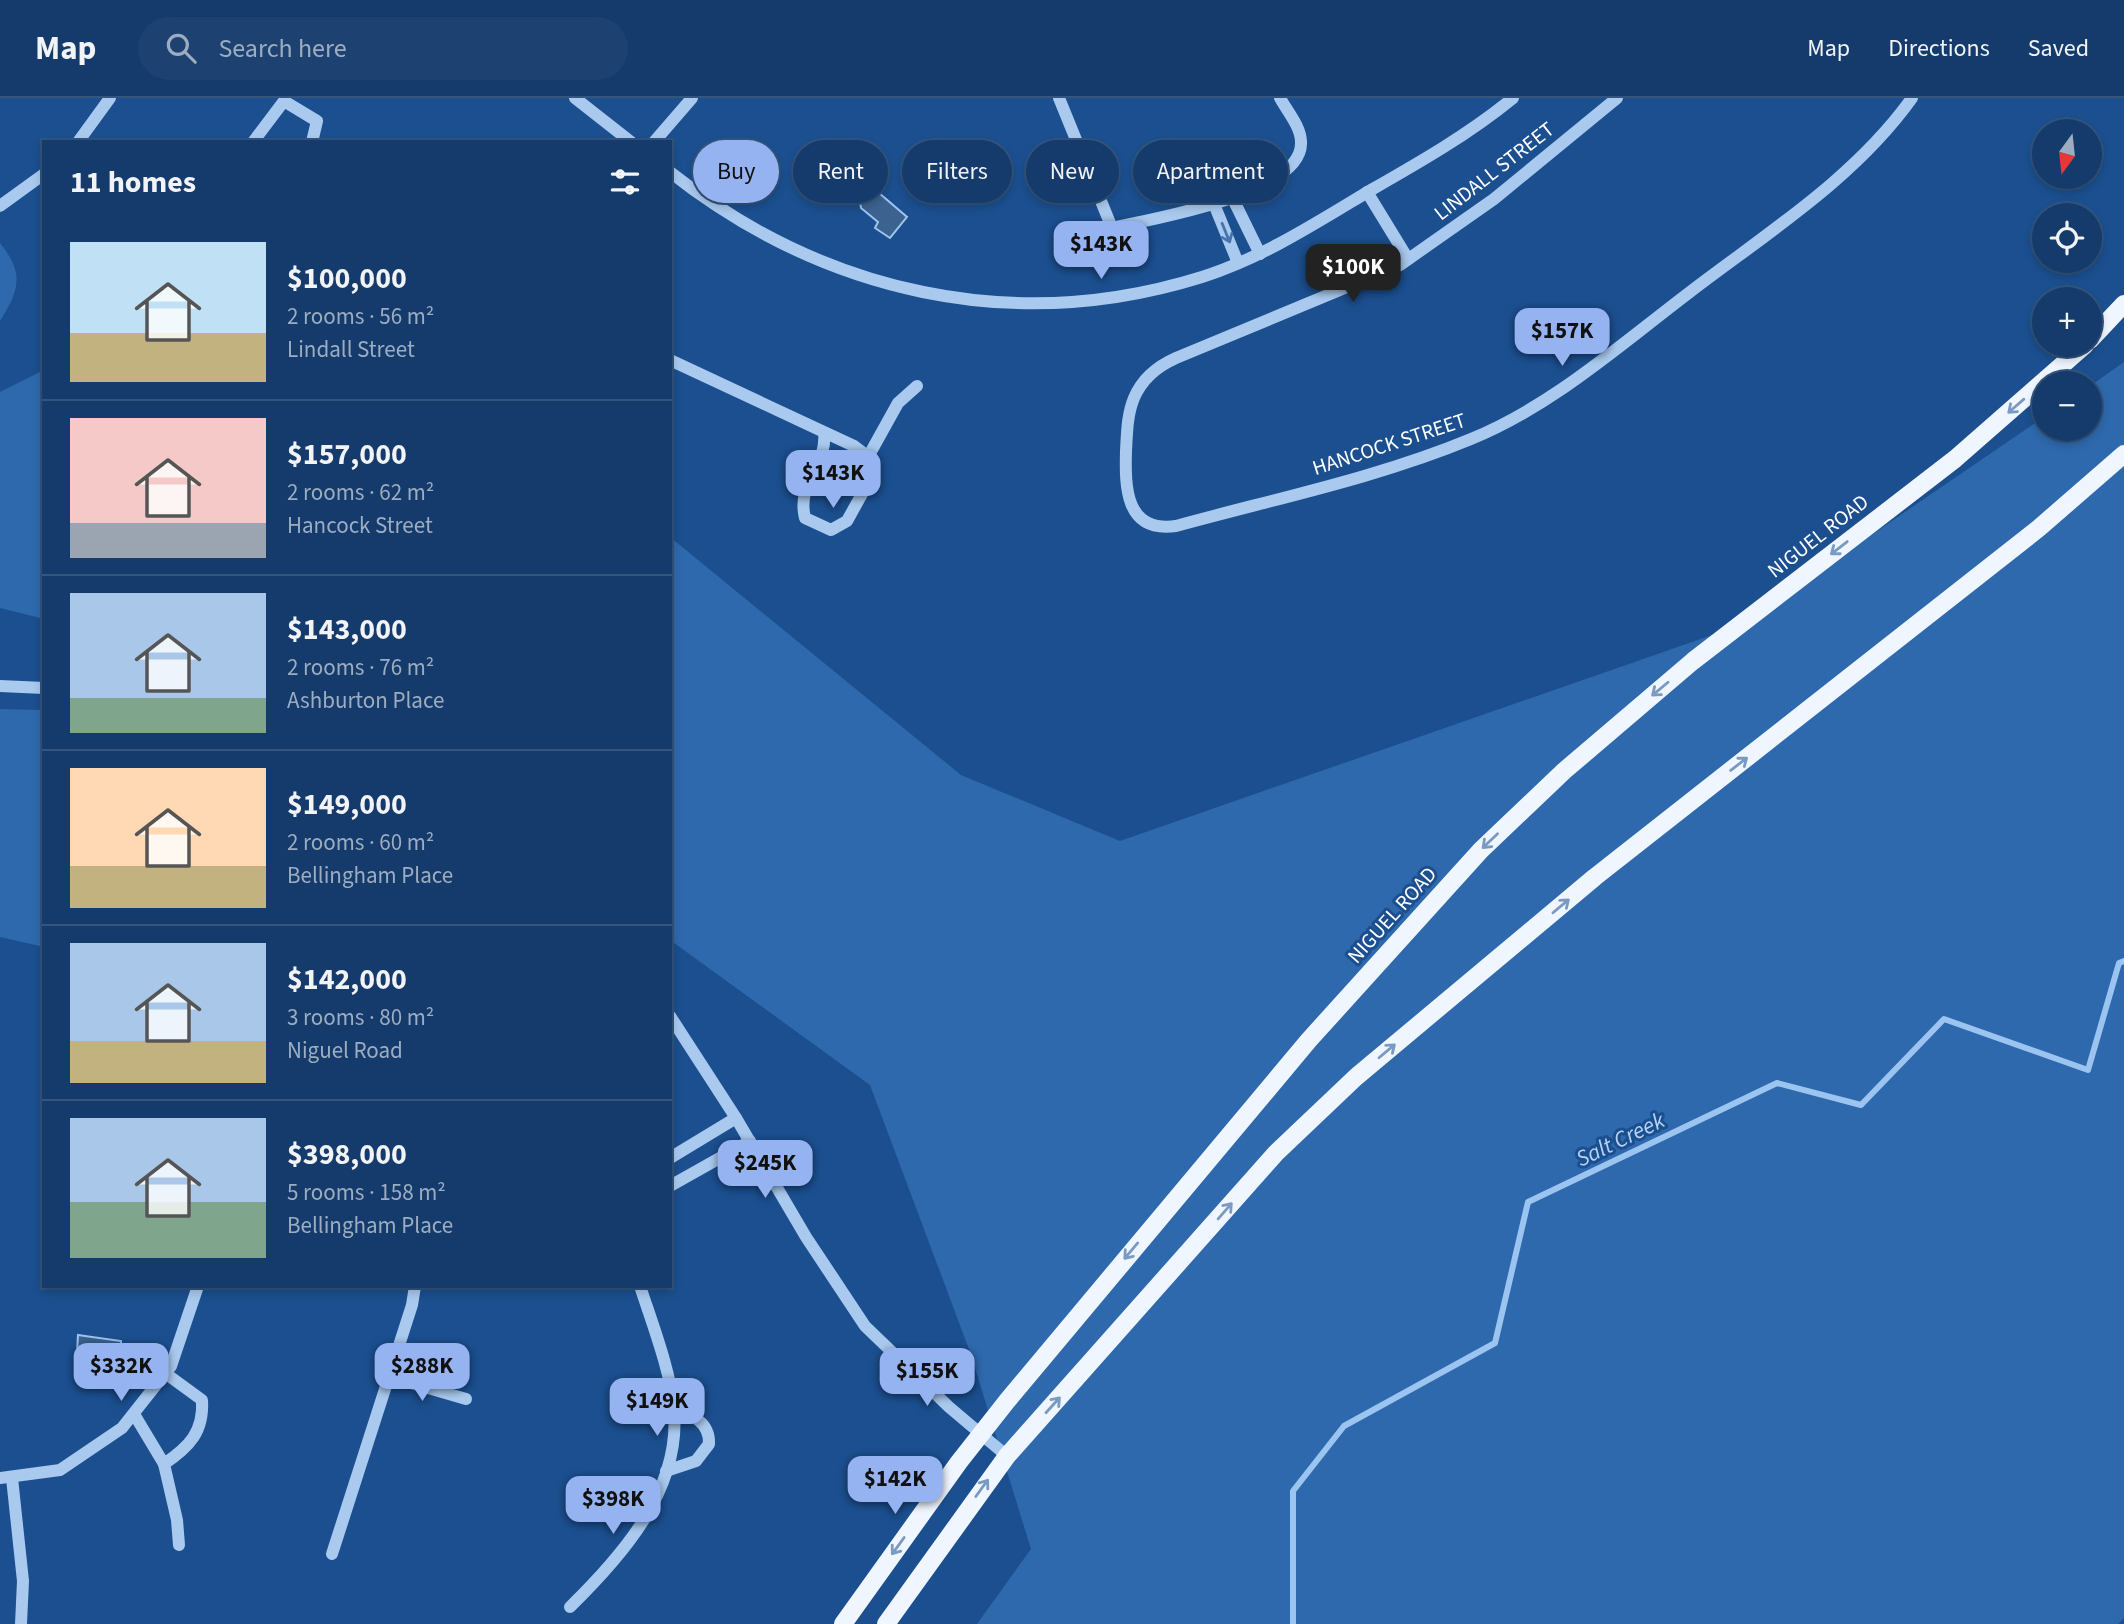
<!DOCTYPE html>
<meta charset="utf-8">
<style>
:root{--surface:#143b6b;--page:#1d4271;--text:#f1f3f6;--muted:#9dadc1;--line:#33557e;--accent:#95b2f1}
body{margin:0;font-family:"Source Sans 3",sans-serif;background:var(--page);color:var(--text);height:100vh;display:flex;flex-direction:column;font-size:26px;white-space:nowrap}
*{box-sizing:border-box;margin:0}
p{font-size:23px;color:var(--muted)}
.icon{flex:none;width:38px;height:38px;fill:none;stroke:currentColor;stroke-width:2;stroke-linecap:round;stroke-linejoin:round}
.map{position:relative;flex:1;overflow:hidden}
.drawer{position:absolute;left:42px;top:42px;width:630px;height:1148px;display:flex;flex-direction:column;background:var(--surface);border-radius:0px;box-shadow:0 4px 10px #0003,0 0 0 2px var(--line)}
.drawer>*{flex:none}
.guide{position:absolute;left:693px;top:42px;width:665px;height:63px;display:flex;gap:14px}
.needle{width:46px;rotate:195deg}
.controls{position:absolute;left:2032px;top:21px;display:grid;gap:14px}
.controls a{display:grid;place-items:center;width:70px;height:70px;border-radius:50%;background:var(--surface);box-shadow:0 4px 10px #0003,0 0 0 2px var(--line);font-size:35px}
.price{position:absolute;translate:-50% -60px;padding:0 16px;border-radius:14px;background:var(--accent);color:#111;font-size:23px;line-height:46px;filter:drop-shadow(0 2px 4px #0008)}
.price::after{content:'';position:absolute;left:50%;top:42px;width:21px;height:16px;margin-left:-10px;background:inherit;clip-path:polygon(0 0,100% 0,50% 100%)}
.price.selected{background:#222;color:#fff}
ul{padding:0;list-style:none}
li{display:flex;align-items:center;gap:21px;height:175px;padding:0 28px}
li+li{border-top:2px solid var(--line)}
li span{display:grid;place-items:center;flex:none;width:196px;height:140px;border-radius:0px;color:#555}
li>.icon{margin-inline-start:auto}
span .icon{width:84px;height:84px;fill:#fffc;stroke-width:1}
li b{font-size:30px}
h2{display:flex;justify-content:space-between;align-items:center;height:84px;padding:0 28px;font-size:30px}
.chip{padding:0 24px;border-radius:32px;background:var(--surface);box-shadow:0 4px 10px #0003,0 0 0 2px var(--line);font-size:24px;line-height:63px}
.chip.selected{background:var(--accent);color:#111}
header{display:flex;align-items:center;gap:42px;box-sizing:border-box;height:98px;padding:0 35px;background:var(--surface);border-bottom:2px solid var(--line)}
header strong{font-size:33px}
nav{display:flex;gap:38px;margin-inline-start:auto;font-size:24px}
.search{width:490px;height:63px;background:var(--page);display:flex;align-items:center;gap:18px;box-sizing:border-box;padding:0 24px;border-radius:38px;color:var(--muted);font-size:26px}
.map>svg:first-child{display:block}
.green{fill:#2e69ad}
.water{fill:#3c6290;stroke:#9cc4f0;stroke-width:2}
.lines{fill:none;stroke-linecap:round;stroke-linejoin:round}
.stream{stroke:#9cc4f0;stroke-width:6}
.minor{stroke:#a9c9ee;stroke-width:12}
.major{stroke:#f0f6ff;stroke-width:18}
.oneway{stroke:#4674ac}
.oneway2{stroke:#7b9ac1}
.labels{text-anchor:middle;stroke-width:6;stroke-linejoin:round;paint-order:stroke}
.street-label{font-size:21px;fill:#fff;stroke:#1b4f8f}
.water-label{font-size:23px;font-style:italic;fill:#b5d3f5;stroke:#1b4f8f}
</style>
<header>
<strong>Map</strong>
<div class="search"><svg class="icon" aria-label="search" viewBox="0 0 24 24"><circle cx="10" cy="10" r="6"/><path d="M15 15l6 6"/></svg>Search here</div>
<nav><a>Map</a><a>Directions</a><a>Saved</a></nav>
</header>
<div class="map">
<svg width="2124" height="1526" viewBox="0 0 2124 1526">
<rect width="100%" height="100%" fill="#1b4f8f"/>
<!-- green -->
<g class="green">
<path d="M0 145C24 175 20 191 0 223Z"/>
<path d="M2124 264V1520L2118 1526H977L1031 1451 970 1254 870 987 670 842V439L961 677 1120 743 1738 528 2044 319V331H2090V288Z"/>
<path d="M44 272V521L0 510V294Z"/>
<path d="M0 611 44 612V849L0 839Z"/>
</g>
<!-- water -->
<g class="water">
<path d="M872 89 907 119 890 140 875 130 878 124 861 110 860 103Z"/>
<path d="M78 1237 121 1243 120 1264 93 1262 91 1276 76 1272Z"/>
</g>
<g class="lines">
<!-- stream -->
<path class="stream" d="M1293 1526V1393L1344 1328 1495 1245 1528 1104 1777 985 1861 1007 1944 921 2088 972 2119 865 2124 863"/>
<!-- minor -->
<g class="minor">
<path d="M575 0 631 44"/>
<path d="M1059 0 1112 130C1151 121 1304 96 1301 44 1301 29 1287 13 1280 0"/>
<path d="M1617 0 1494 101 1400 167 1176 260C1158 268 1142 281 1134 300 1127 317 1127 335 1126 353 1125 389 1125 435 1176 428 1274 401 1377 380 1471 341 1552 308 1620 247 1690 194 1767 135 1855 80 1912 0"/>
<path d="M78 44 110 0"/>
<path d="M253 44 284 3 317 23 312 44"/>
<path d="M654 44 692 0"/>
<path d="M670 74C824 195 1013 238 1202 179 1264 159 1316 125 1371 92 1420 64 1469 36 1513 0"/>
<path d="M1367 94 1408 161"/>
<path d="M1233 101 1260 156"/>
<path d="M1214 106 1238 165"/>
<path d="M0 108 44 76"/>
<path d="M670 262 854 348C864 356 875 361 873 376L847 423 831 432 805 420C796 384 828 368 824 334"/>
<path d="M868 359 898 305 917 288"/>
<path d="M0 588 44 590"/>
<path d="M670 918 736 1020 806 1139 865 1228 949 1309 1007 1358"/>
<path d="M670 1060 736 1020"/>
<path d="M670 1088 750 1043"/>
<path d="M387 1278 466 1301"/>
<path d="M134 1316 164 1366 177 1422 179 1447"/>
<path d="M164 1366C189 1349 204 1334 202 1302L165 1275"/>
<path d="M666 1373 696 1363 709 1346C710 1324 692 1317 674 1310"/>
<path d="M0 1380 60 1372 122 1330 171 1268 198 1188"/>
<path d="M12 1380 23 1483 21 1526"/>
<path d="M332 1456 412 1207 415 1188"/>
<path d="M570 1509C622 1458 681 1392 674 1312 671 1274 652 1225 640 1188"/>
</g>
<!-- major -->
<g class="major">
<path d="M2090 242 2124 206"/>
<path d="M843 1526 959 1364 1007 1303 1309 942 1481 752 1564 673 1693 563 1955 361 2085 247"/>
<path d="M886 1526 1007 1358 1276 1055 1356 979 1595 779 2039 430 2124 356"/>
</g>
</g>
<!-- one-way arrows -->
<defs><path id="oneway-shaft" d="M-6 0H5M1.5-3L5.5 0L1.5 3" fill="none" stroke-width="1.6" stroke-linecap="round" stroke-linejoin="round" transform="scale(1.75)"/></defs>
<use class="oneway" href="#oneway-shaft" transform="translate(1226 135) rotate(68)"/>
<g class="oneway2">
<use href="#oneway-shaft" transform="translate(2016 308) rotate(139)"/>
<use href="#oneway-shaft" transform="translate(1839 450) rotate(142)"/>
<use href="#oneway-shaft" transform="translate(1660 591) rotate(140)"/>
<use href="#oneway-shaft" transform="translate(1739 666) rotate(-38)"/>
<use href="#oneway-shaft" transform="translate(1490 743) rotate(136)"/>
<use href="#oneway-shaft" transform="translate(1561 808) rotate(-40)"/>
<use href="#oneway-shaft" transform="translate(1387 953) rotate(-40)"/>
<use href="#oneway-shaft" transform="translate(1225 1113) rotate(-49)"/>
<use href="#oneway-shaft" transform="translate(1131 1153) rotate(130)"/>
<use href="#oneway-shaft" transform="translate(1053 1307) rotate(-48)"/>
<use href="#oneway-shaft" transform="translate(982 1390) rotate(-54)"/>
<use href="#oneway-shaft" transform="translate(898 1448) rotate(126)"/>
</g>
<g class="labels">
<!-- street labels -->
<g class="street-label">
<text transform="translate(1494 73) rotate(-38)" y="7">LINDALL STREET</text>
<text transform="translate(1389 346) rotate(-18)" y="7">HANCOCK STREET</text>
<text transform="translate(1818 438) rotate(-38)" y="7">NIGUEL ROAD</text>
<text transform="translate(1392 817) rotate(-48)" y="7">NIGUEL ROAD</text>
</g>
<!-- water labels -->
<g class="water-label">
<text transform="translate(1620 1041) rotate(-26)" y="8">Salt Creek</text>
</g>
</g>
</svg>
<div class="controls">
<a><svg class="needle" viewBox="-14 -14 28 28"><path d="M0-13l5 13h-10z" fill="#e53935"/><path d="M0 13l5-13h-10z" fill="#9dadc1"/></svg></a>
<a><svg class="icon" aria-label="locate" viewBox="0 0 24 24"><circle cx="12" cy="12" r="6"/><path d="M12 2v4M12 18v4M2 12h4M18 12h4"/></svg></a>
<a>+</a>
<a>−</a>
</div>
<b class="price" style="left:1101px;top:183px">$143K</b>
<b class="price selected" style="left:1353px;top:206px">$100K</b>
<b class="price" style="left:1562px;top:270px">$157K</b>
<b class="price" style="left:833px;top:412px">$143K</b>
<b class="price" style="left:765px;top:1102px">$245K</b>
<b class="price" style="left:121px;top:1305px">$332K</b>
<b class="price" style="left:422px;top:1305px">$288K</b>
<b class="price" style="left:927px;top:1310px">$155K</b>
<b class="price" style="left:657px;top:1340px">$149K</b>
<b class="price" style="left:895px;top:1418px">$142K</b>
<b class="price" style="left:613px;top:1438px">$398K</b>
<div class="guide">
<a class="chip selected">Buy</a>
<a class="chip">Rent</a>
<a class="chip">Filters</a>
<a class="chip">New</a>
<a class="chip">Apartment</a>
</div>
<section class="drawer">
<h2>11 homes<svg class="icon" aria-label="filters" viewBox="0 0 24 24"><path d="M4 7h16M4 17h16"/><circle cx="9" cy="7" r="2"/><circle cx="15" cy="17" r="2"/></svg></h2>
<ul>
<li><span style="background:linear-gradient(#bfe0f5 65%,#c2b280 0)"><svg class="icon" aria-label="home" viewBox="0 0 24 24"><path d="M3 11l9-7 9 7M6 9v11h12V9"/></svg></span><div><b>$100,000</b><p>2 rooms · 56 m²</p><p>Lindall Street</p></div></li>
<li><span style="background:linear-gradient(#f6c9c9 75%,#9aa5b1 0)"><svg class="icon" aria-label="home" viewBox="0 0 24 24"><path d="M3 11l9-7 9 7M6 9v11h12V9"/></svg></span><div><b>$157,000</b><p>2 rooms · 62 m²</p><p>Hancock Street</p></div></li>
<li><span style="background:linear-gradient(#a9c7e8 75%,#7fa58c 0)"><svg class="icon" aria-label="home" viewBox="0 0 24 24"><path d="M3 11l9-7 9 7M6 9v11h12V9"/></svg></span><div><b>$143,000</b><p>2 rooms · 76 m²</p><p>Ashburton Place</p></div></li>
<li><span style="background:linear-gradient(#ffd9b3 70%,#c2b280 0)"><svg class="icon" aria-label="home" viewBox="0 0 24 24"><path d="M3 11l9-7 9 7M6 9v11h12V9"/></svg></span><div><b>$149,000</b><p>2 rooms · 60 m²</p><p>Bellingham Place</p></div></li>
<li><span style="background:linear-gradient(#a9c7e8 70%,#c2b280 0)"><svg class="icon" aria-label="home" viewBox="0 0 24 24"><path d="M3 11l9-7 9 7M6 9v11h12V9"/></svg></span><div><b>$142,000</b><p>3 rooms · 80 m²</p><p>Niguel Road</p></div></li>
<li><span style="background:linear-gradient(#a9c7e8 60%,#7fa58c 0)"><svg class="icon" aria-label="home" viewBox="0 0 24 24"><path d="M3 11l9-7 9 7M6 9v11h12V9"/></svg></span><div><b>$398,000</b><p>5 rooms · 158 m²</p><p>Bellingham Place</p></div></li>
</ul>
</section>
</div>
